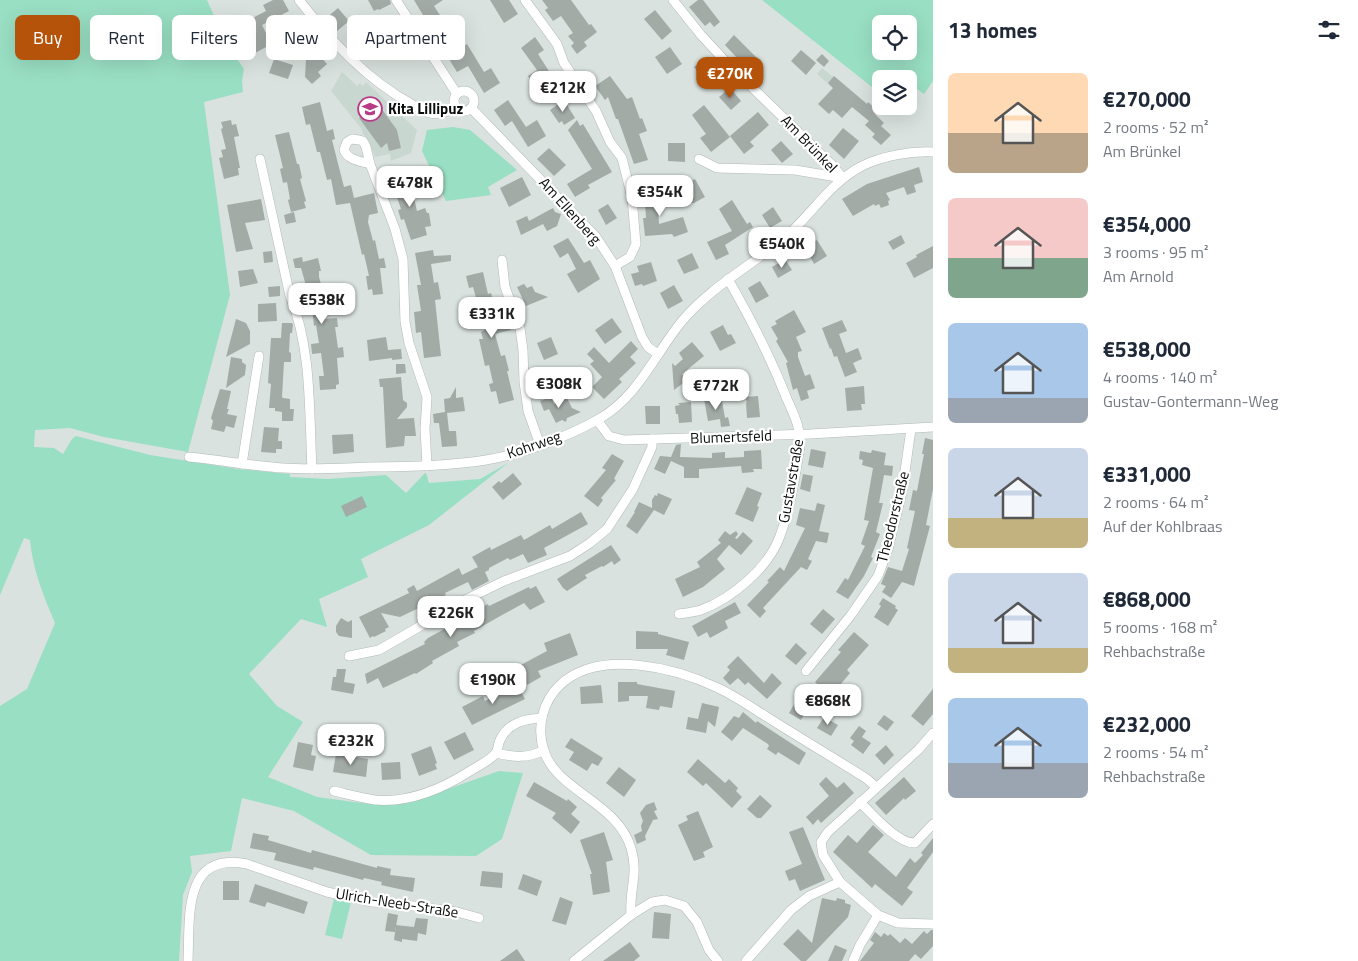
<!DOCTYPE html>
<meta charset="utf-8">
<style>
:root{--surface:#fff;--page:#f6f6f7;--text:#1f2937;--muted:#747a83;--accent:#b45309}
body{margin:0;font-family:"Titillium Web",sans-serif;background:var(--page);color:var(--text);height:100vh;display:flex;flex-direction:column;font-size:19px;white-space:nowrap}
*{box-sizing:border-box;margin:0}
p{font-size:16px;color:var(--muted)}
.icon{flex:none;width:28px;height:28px;fill:none;stroke:currentColor;stroke-width:2;stroke-linecap:round;stroke-linejoin:round}
.map{position:relative;flex:1;overflow:hidden}
.sheet{display:flex;flex-direction:column;background:var(--surface);width:425px}
.sheet>*{flex:none}
.hud{position:absolute;left:15px;top:15px;width:475px;height:45px;display:flex;gap:10px}
.buttons{position:absolute;left:872px;top:15px;display:grid;gap:10px}
.buttons a{display:grid;place-items:center;width:45px;height:45px;border-radius:8px;background:var(--surface);box-shadow:0 5px 20px #0002;font-size:25px}
.price{position:absolute;translate:-50% -42px;padding:0 11px;border-radius:10px;background:#fff;color:#222;font-size:16px;line-height:32px;filter:drop-shadow(0 1px 2px #0008)}
.price::after{content:'';position:absolute;left:50%;top:30px;width:15px;height:11px;margin-left:-8px;background:inherit;clip-path:polygon(0 0,100% 0,50% 100%)}
.price.current{background:var(--accent);color:#fff}
ul{padding:0;list-style:none}
li{display:flex;align-items:center;gap:15px;height:125px;padding:0 15px}
li span{display:grid;place-items:center;flex:none;width:140px;height:100px;border-radius:8px;color:#555}
li>.icon{margin-inline-start:auto}
span .icon{width:60px;height:60px;fill:#fffc;stroke-width:1}
li b{font-size:21px}
h2{display:flex;justify-content:space-between;align-items:center;height:60px;padding:0 15px;font-size:21px}
.tag{padding:0 18px;border-radius:8px;background:var(--surface);box-shadow:0 5px 20px #0002;font-size:18px;line-height:45px}
.tag.current{background:var(--accent);color:#fff}
main{display:flex;flex:1;min-height:0}
.map>svg:first-child{display:block}
.built{fill:#c8d8d1}
.green{fill:#99dfc3;fill-rule:evenodd}
.building{fill:#a3aba7}
.lines{fill:none;stroke-linecap:round;stroke-linejoin:round}
.street-casing{stroke:#b2bab6;stroke-width:10}
.street{stroke:#fff;stroke-width:9}
.labels{text-anchor:middle;stroke-width:4.5;stroke-linejoin:round;paint-order:stroke}
.poi-label{font-size:15px;font-weight:bold;fill:#0a0d0c;stroke:#fff;text-anchor:start}
.street-label{font-size:15px;fill:#0a0d0c;stroke:#fff}
</style>
<main>
<div class="map">
<svg width="933" height="961" viewBox="0 0 933 961">
<rect width="100%" height="100%" fill="#d9e2de"/>
<!-- built -->
<g class="built">
<path d="M822 68 861 99 854 107 817 74Z"/>
<path d="M342 72 357 86 360 83 363 86 366 82 417 130 411 153 391 161 390 154 375 157 369 141 363 134 361 128 331 91Z"/>
</g>
<!-- green -->
<g class="green">
<path d="M0 0H207L226 43 244 69 242 81 243 92 204 102 230 295 188 452 104 437 70 428 35 430 34 447 54 448 63 454 72 439 76 436 150 455 238 469 290 474V477L328 479 386 475 406 493 425 473H426L429 483 480 479 508 463 429 525 361 559 368 577 319 599 327 627 301 619 249 674 277 706 303 722 268 777 317 797 369 804 411 802 499 771 523 773 502 839 476 856 371 855 294 811 242 798 231 851 190 856 192 872 183 895 179 961H0V706L27 689 55 623C43 594 33 571 30 540L24 538 0 595Z"/>
<path d="M762 0H933V81L924 94 909 83V79H902L889 70 872 87ZM881 24H909V51H881Z"/>
<path d="M453 127 470 130 517 170 488 187 491 195 446 201 422 151 427 130Z"/>
<path d="M334 899 351 902 342 939 325 935Z"/>
</g>
<!-- building -->
<g class="building">
<path d="M273 0H283L289 11 262 25 270 41 266 43 268 46 255 53 247 36 249 35 243 23 266 11 263 5Z"/>
<path d="M368 0H390L391 4 379 10 378 9 374 11Z"/>
<path d="M414 0H443L434 6 452 34 438 43 427 26 429 25Z"/>
<path d="M490 0H509L518 14 504 23Z"/>
<path d="M542 0H571L589 25 591 24 597 32 584 42 587 46 577 54 571 46 574 43 568 36 573 33 561 16 553 21 545 10 548 8Z"/>
<path d="M698 0H703L720 22 714 27 710 22 705 26 689 7Z"/>
<path d="M338 8 349 21 336 32 325 19Z"/>
<path d="M655 10 672 31 662 40 644 19Z"/>
<path d="M395 21 397 24 399 23 405 32 362 56 355 41 368 34 369 36Z"/>
<path d="M307 22 295 59 283 34Z"/>
<path d="M734 35 762 63 752 74 725 45Z"/>
<path d="M535 37 544 50 538 54 554 79 538 90 528 76 537 70 521 48Z"/>
<path d="M307 42 327 64 318 72 321 76 312 84 305 77Z"/>
<path d="M467 44 484 72 491 68 500 83 484 93 468 66 457 72 447 56Z"/>
<path d="M670 47 682 64 667 74 655 57Z"/>
<path d="M801 50 816 63 806 75 791 61Z"/>
<path d="M822 54 829 61 824 67 816 60Z"/>
<path d="M274 59 293 65 288 79 269 73Z"/>
<path d="M704 59 717 75 707 83 694 67Z"/>
<path d="M610 76 627 99 632 97 640 119 642 118 647 131 639 134 648 160 634 164 618 119H616L608 97 605 100 595 86Z"/>
<path d="M834 76 867 104 868 102 878 111 875 114 884 123 881 126 891 135 881 145 872 137 875 134 865 125 869 121 852 107 842 118 833 110 829 114 818 104 833 88 828 83Z"/>
<path d="M730 88 741 101 731 110 719 97Z"/>
<path d="M364 98 381 108 397 130 401 148 389 151 387 143 381 148 359 118 365 113 358 109Z"/>
<path d="M508 100 526 127 537 120 546 136 528 147 512 121 505 126 494 110Z"/>
<path d="M564 100 575 118 564 125 562 121 559 123 550 110Z"/>
<path d="M320 102 327 131 333 129 335 139 332 140 344 187 351 185 354 198 374 193 378 213 369 215 368 222 373 241 375 240 379 259 384 258 386 268H380L383 294 373 295 372 289 368 290 366 276H369L364 254 362 255 350 203 336 205 331 179 327 180 320 152H317L310 124 306 125 302 107Z"/>
<path d="M704 105 730 137 711 152 700 138 706 134 692 115Z"/>
<path d="M758 112 769 125 750 142 754 146 744 154 730 136Z"/>
<path d="M231 120 232 125 236 124 239 136 234 137 240 168H238L239 175 224 179 219 158 223 157 221 150 226 149 221 129 223 128 221 122Z"/>
<path d="M577 120 580 126 583 124 612 172 588 185 590 188 575 197 567 184 592 169 568 130Z"/>
<path d="M843 128 859 141 844 159 829 145Z"/>
<path d="M289 132 297 164H299L302 178 300 179 306 201 304 202 306 208 291 212 288 200 290 199 287 182 283 183 280 169 283 168 275 135Z"/>
<path d="M781 141 793 154 782 163 771 150Z"/>
<path d="M668 143H685V162L668 161Z"/>
<path d="M549 148 566 165 554 176 537 159Z"/>
<path d="M919 167 923 182 914 185 916 192 907 195 904 187 886 193 890 200 888 201 889 205 881 208 879 204 875 206 874 204 853 216 842 199 867 184Z"/>
<path d="M399 173 403 176 407 174 415 193 413 194 417 211 425 208 427 213H429L431 226 425 227 427 235 411 240 404 219 401 220 398 210 401 209 391 180 398 177Z"/>
<path d="M522 177 531 195 509 207 500 188Z"/>
<path d="M695 179 705 197 694 203H688L679 187Z"/>
<path d="M660 187 662 206H658L659 224 683 217 688 232 674 237 672 234 645 236 643 218H646L644 188Z"/>
<path d="M261 199 265 220 245 223 253 249 236 252 227 205Z"/>
<path d="M732 200 747 224 750 222 753 227 725 245 729 254 716 260 707 242 732 231 719 209Z"/>
<path d="M608 204 617 218 606 225 598 210Z"/>
<path d="M773 207 782 221 770 228 762 215Z"/>
<path d="M553 208 555 212 561 214 557 226 547 231 543 224 521 235 516 221 527 216 529 221Z"/>
<path d="M294 212 296 222 286 224 284 215Z"/>
<path d="M901 235 905 243 893 250 888 242Z"/>
<path d="M568 238 584 263 590 260 600 279 578 293 567 274 576 269 568 253 560 258 553 246Z"/>
<path d="M817 240 827 256 814 264 805 247Z"/>
<path d="M933 246V268L914 278 906 263 917 257 916 255Z"/>
<path d="M433 250 434 256 451 255V261L431 264 434 283 438 282 441 299 435 300 441 356 424 358 421 332 416 333 414 312 421 311 417 285H421L415 253Z"/>
<path d="M272 251 273 262 264 263 263 252Z"/>
<path d="M692 253 699 268 684 274 677 260Z"/>
<path d="M302 257 303 262 318 258 321 271H319V277L326 303 320 304 323 319 337 318 338 327H335L338 348 343 347 344 357 337 358 339 384 336 385V389L320 390 319 376H324L321 353 312 354 311 344 319 343 316 325 314 326 312 307 301 268H295L293 259Z"/>
<path d="M785 259 792 270 778 278 772 267Z"/>
<path d="M651 262 657 281 643 286 642 284 635 286 631 274 639 272 637 266Z"/>
<path d="M253 269 258 283 240 287 238 271Z"/>
<path d="M483 272 488 294 491 293 499 322 509 320 511 330 495 334 501 356 505 355 509 371H507L514 400 499 404 496 391 491 392 489 384 493 383 489 365 485 366 479 339H483L481 332 485 330 480 309H479L473 287 469 288 466 276Z"/>
<path d="M760 281 769 296 756 303 748 288Z"/>
<path d="M524 284 527 288 532 286 535 292 548 297 526 306 517 287Z"/>
<path d="M674 285 683 301 668 309 660 293Z"/>
<path d="M280 286V296L269 297 268 287Z"/>
<path d="M276 303 277 321 258 322V304Z"/>
<path d="M794 310 806 332 796 337 802 351 798 352V357L805 376 810 374 815 388 807 391 809 398 801 401 797 388 793 390 786 363 788 362 776 341 778 339 771 327 777 324 775 321Z"/>
<path d="M612 318 622 332 605 344 595 330Z"/>
<path d="M236 319 246 323 250 331V344L226 357Z"/>
<path d="M842 320 847 331 839 334 846 353 858 348 862 359 853 363 857 372 845 377 837 356 834 357 831 348 830 349 822 328Z"/>
<path d="M282 323H292L293 325 292 333H290L289 352 291 353V362H284L282 397 283 398 290 399V409H294L293 421H282V412L275 411V408H269L271 384 268 383 271 338H281Z"/>
<path d="M723 325 728 335 731 334 736 343 720 351 710 332Z"/>
<path d="M386 337 388 350 401 349 402 359 392 360V358L369 361 367 340Z"/>
<path d="M551 337 558 354 544 360 537 343Z"/>
<path d="M631 341 638 349 630 357 636 363 619 379 622 382 604 399 592 387 602 377 590 364 594 361 587 354 594 347 609 363Z"/>
<path d="M692 342 704 356 682 374 687 380 674 390 672 363 675 366 683 359 679 353Z"/>
<path d="M231 357 242 359V362L246 365 245 375 226 388Z"/>
<path d="M396 364H405L406 373 396 374Z"/>
<path d="M401 377 403 400 407 403V407L397 419 414 418 416 436H405L404 446 386 448 383 387H380L379 379Z"/>
<path d="M864 386 865 404H861L862 410 847 411 845 388Z"/>
<path d="M456 387V398L463 397 465 411 447 413 449 431H456L457 446 442 447 439 423H434L433 414 445 412 444 399 450 398Z"/>
<path d="M220 389 231 391 227 409H229L227 414 237 416 234 428 226 426 224 432 211 429 213 421 211 418Z"/>
<path d="M721 396 725 418 728 417 730 426 721 427 720 419 708 421 704 399Z"/>
<path d="M758 396 760 417 747 418 746 403 747 402 745 397Z"/>
<path d="M551 397 554 404 567 398 572 408 581 412 567 418 566 422 562 420 556 423 549 409 544 411 540 401Z"/>
<path d="M691 402 692 422 679 423 678 414H676L675 406 680 405 678 403Z"/>
<path d="M645 406H660V424H646Z"/>
<path d="M264 427 279 428 278 441H282V449H276V453L261 452Z"/>
<path d="M353 434 354 452 333 454 332 435Z"/>
<path d="M925 438 933 440V489L926 525 930 526 914 586 902 582 891 598 882 592 886 586 881 584 888 567 902 571 909 549 907 548 915 511 909 510 913 490 917 491 924 454H922Z"/>
<path d="M681 444 680 457 712 458V453L725 452V458L744 457V451L761 450 762 469H753L754 472 742 473 741 466 699 469V478H684V467L671 461 665 474 654 469 660 456 671 457 676 445Z"/>
<path d="M811 449 826 452 823 468 808 465Z"/>
<path d="M872 450 886 453 884 465 893 466 892 476 884 475 879 503H883L876 532 880 534 871 557 873 558 864 576 848 599 836 592 845 578 848 580 865 546 861 544 869 521 864 520 873 468 862 465 863 460 859 459 860 451 871 453Z"/>
<path d="M612 454 624 461 616 475 614 479 616 480 601 498 603 500 598 507 584 496 606 470 602 468Z"/>
<path d="M513 473 522 484 503 500 492 487 499 481 501 483Z"/>
<path d="M803 474 813 476 810 492 800 489Z"/>
<path d="M747 487 762 493 757 506 759 507 753 522 735 514Z"/>
<path d="M658 493 672 499 664 515 654 510 637 534 626 526 635 512H634L639 502 652 508V500L655 495 657 496Z"/>
<path d="M362 496 367 507 346 517 341 506Z"/>
<path d="M817 503 825 505 819 531 829 533 827 543 816 541 808 559 812 561 807 570 801 567 763 608 766 611 760 618 747 605 769 582 767 581 780 567 784 571 805 528 796 525 800 508 815 511Z"/>
<path d="M581 512 588 524 544 548 547 555 528 563 523 554 510 560 508 558 489 568V570L485 572 489 581 472 590 468 582 445 593 446 595 400 617 381 613 389 627 385 629 386 631 374 637 373 636 370 638 359 617 409 593 407 589 414 585 417 591 459 568 462 575 478 567 472 557 490 547 491 550 521 535 524 540 550 525 552 529Z"/>
<path d="M725 531 730 535 736 531 738 534 735 538 737 539 743 532 753 541 741 555 729 545 717 559 725 569 703 587 683 597 675 579 700 567 697 562 721 543 718 540Z"/>
<path d="M611 545 621 560 614 565 612 561 603 567 602 566 585 575 587 578 567 591 563 588 557 579Z"/>
<path d="M536 586 545 602 530 610 524 603 502 615 474 631 475 633 457 642 459 646 432 661 433 663 416 674 415 673 383 688 378 678 367 684 365 674 425 644 424 642 428 638 459 621 458 619 488 604 489 606 529 587 530 589Z"/>
<path d="M883 598 896 606 895 608 898 610 888 626 874 617 881 606 879 604Z"/>
<path d="M735 602 741 613 725 621 728 628 710 638 707 632 698 637 692 626Z"/>
<path d="M823 609 835 619 822 634 810 624Z"/>
<path d="M341 618 348 622 352 620V638L339 636 336 632V626Z"/>
<path d="M636 631 658 632V634L689 642 684 660 666 655 668 649H636Z"/>
<path d="M854 632 869 645 847 670 850 673 831 696 815 682 841 652 838 650Z"/>
<path d="M570 633 578 655 538 671 541 677 527 685 517 667 547 651 544 643Z"/>
<path d="M796 643 807 653 796 665 785 656Z"/>
<path d="M738 656 764 683 772 673 782 683 767 699 748 682 745 685 738 678 730 685 723 678 730 670 727 667Z"/>
<path d="M337 669H346L344 682 355 684 353 694 331 690 333 677H336Z"/>
<path d="M618 682H637V684L675 691 672 708 660 706 659 710 646 708 648 696H629V701L618 702Z"/>
<path d="M517 684 525 699 472 725 462 707 483 696 485 701Z"/>
<path d="M601 685 603 703 581 704 580 687Z"/>
<path d="M933 689V714L923 726 911 716Z"/>
<path d="M796 701 808 708 801 720 789 713Z"/>
<path d="M702 703 719 707 715 727 708 721 706 733 686 729 688 717 698 719Z"/>
<path d="M743 712 756 723 757 721 806 753 799 765 778 752 776 755 767 749 769 746 768 744 743 728 732 741 721 732 734 716 739 718Z"/>
<path d="M884 715 894 722 887 731 877 724Z"/>
<path d="M824 717 838 725 831 736 817 728Z"/>
<path d="M859 726 866 731 862 737 871 743 863 754 851 745 854 741 850 738Z"/>
<path d="M465 732 474 750 454 760 444 742Z"/>
<path d="M571 738 603 758 598 766 592 763 587 771 569 760 574 752 565 747Z"/>
<path d="M298 742 313 745 311 755 316 756 313 771 293 767Z"/>
<path d="M886 745 894 755 884 765 875 755Z"/>
<path d="M431 746 437 763 435 764 437 769 419 776 411 754Z"/>
<path d="M336 754 368 759 366 777 333 772Z"/>
<path d="M698 759 725 783 729 779 738 788 736 791 742 797 732 808 706 783 703 786 687 772Z"/>
<path d="M400 762 401 779 382 780 381 763Z"/>
<path d="M619 767 636 780 624 797 606 783Z"/>
<path d="M826 777 837 788 844 782 854 793 821 823 818 819 813 825 806 817 829 796 819 784Z"/>
<path d="M904 777 916 791 905 800 904 798 886 815 875 803Z"/>
<path d="M534 782 567 801 568 799 577 807 571 814 580 822 571 834 552 818 556 813 526 796Z"/>
<path d="M760 795 772 806 761 818H757L747 809Z"/>
<path d="M654 802 657 810 654 811 658 819 653 820 645 836 646 840 637 844 634 835 642 831 641 826 643 821 640 813 646 805Z"/>
<path d="M698 811 713 847 703 852 705 857 694 861 678 825 688 820 686 816Z"/>
<path d="M873 825 884 835 868 852 896 877 910 858 915 863 923 855 921 853 933 838V852L907 888 913 892 902 906 875 884 872 888 833 852 848 835 857 843Z"/>
<path d="M803 827 825 880 800 891 795 879 789 881 785 871 802 864 789 832Z"/>
<path d="M604 832 613 860 606 862 610 892 593 895 590 874H592L580 840Z"/>
<path d="M253 833 269 836 268 840 311 853 312 850 377 868V866L391 869 390 875 415 878 413 892 381 885 382 882 364 878 363 880 314 867 313 870 274 860 276 853 250 848Z"/>
<path d="M482 871 503 873 502 888 480 886Z"/>
<path d="M523 874 542 881 537 896 518 889Z"/>
<rect x="223" y="881" width="16" height="19"/>
<path d="M255 884 308 902 304 914 267 902 265 907 249 902Z"/>
<path d="M560 897 573 902 566 925 552 921Z"/>
<path d="M822 898 836 901 837 898 845 900V903L851 905 848 917 806 961H801L783 944 798 929 812 943Z"/>
<path d="M654 912 671 914 669 939 652 938Z"/>
<path d="M388 913 398 915 395 932 385 931Z"/>
<path d="M416 918 428 919 426 935 418 933 417 941 402 939V942L394 940 396 925 414 927Z"/>
<path d="M931 930H933V946L921 959 915 954 909 961H860L874 943 870 940 875 932 881 937 884 933 888 936 890 934 900 943 905 938 912 944 924 931 927 934Z"/>
<path d="M630 942 640 956 634 961H603Z"/>
<path d="M835 945 847 950 842 961H828Z"/>
<path d="M517 949 525 961H500Z"/>
</g>
<g class="lines">
<!-- street casing -->
<g class="street-casing">
<g id="street">
<path d="M299 0C331 41 367 80 413 105 419 107 425 112 430 113 440 115 448 112 456 107"/>
<path d="M396 0 457 94"/>
<path d="M525 0 557 44 564 63 596 111 610 142 622 158 632 198 636 244 630 257 615 266"/>
<path d="M673 0 701 35 726 62 832 165 843 178"/>
<circle cx="464" cy="101" r="10"/>
<path d="M472 109 596 237 615 266 642 337 648 347 658 354"/>
<path d="M260 159 290 296C312 348 309 413 312 469"/>
<path d="M699 159 717 168 795 170 843 178"/>
<path d="M370 164C360 161 348 160 344 150L347 142 352 139 359 140 363 141 366 147 370 164 395 229 403 259 405 322 409 343 427 397 425 429 427 466"/>
<path d="M502 260 505 287 520 328 523 350 524 382 528 411 540 445"/>
<path d="M597 420 609 436 624 440 810 434 933 427"/>
<path d="M189 457C220 460 252 466 283 468 312 470 341 468 370 467 408 467 448 466 486 460 520 455 569 436 599 419 638 397 655 354 682 321 713 284 757 263 792 231 815 209 834 180 862 166 882 156 910 151 933 152"/>
<path d="M242 464 259 356"/>
<path d="M679 614C686 613 695 612 701 610 733 598 769 567 780 536 791 507 795 476 800 446 801 428 794 415 787 399 770 356 751 319 728 279"/>
<path d="M349 656 379 650 467 599 504 581 570 556 590 543 607 529 633 489 652 447V439"/>
<path d="M806 671 851 615 878 576 888 549 902 492 911 429"/>
<path d="M933 733 918 750 828 832 821 842 823 855 840 882 878 915 898 923 933 924"/>
<path d="M496 753C513 757 528 759 544 750"/>
<path d="M334 791C347 794 361 798 375 800 408 803 442 789 470 771 478 766 489 761 495 754 498 751 498 744 500 740 508 723 524 719 542 718"/>
<path d="M860 802C872 814 898 844 915 843L933 824"/>
<path d="M631 915C629 889 639 874 631 848 617 802 557 791 544 751 536 727 543 701 560 685 599 648 676 668 718 688 735 696 751 707 767 717 800 738 834 758 867 779L876 787"/>
<path d="M188 961C190 918 182 851 247 864L327 892 372 902 398 904 457 912 479 918"/>
<path d="M574 961 631 915 652 902 665 900 684 906 697 922 709 950 718 961"/>
<path d="M746 961 791 910 809 896 840 882"/>
<path d="M853 961 860 945 878 915"/>
</g>
</g>
<!-- street -->
<use href="#street" class="street"/>
</g>
<!-- icons -->
<defs>
<g id="school-ring" transform="scale(1.25)"><circle r="9.5" fill="#fff" stroke="#b93a86" stroke-width="1.5"/><path d="M0-5L7-2L0 1L-7-2ZM-4 1L0 2.5L4 1V4Q0 6-4 4Z" fill="#b93a86"/></g>
</defs>
<g fill-rule="evenodd">
<use href="#school-ring" x="370" y="109"/>
</g>
<g class="labels">
<!-- poi labels -->
<g class="poi-label">
<text x="388" y="114">Kita Lillipuz</text>
</g>
<!-- street labels -->
<g class="street-label">
<text transform="translate(809 144) rotate(46)" y="5">Am Brünkel</text>
<text transform="translate(570 211) rotate(48)" y="5">Am Ellenberg</text>
<text transform="translate(731 437) rotate(-2)" y="5">Blumertsfeld</text>
<text transform="translate(534 445) rotate(-19)" y="5">Kohrweg</text>
<text transform="translate(791 481) rotate(-80)" y="5">Gustavstraße</text>
<text transform="translate(893 517) rotate(-76)" y="5">Theodorstraße</text>
<text transform="translate(397 903) rotate(9)" y="5">Ulrich-Neeb-Straße</text>
</g>
</g>
</svg>
<div class="buttons">
<a><svg class="icon" aria-label="locate" viewBox="0 0 24 24"><circle cx="12" cy="12" r="6"/><path d="M12 2v4M12 18v4M2 12h4M18 12h4"/></svg></a>
<a><svg class="icon" aria-label="layers" viewBox="0 0 24 24"><path d="M12 4l9 5-9 5-9-5zM3 14l9 5 9-5"/></svg></a>
</div>
<b class="price current" style="left:730px;top:99px">€270K</b>
<b class="price" style="left:563px;top:113px">€212K</b>
<b class="price" style="left:410px;top:208px">€478K</b>
<b class="price" style="left:660px;top:217px">€354K</b>
<b class="price" style="left:782px;top:269px">€540K</b>
<b class="price" style="left:322px;top:325px">€538K</b>
<b class="price" style="left:492px;top:339px">€331K</b>
<b class="price" style="left:559px;top:409px">€308K</b>
<b class="price" style="left:716px;top:411px">€772K</b>
<b class="price" style="left:451px;top:638px">€226K</b>
<b class="price" style="left:493px;top:705px">€190K</b>
<b class="price" style="left:828px;top:726px">€868K</b>
<b class="price" style="left:351px;top:766px">€232K</b>
<div class="hud">
<a class="tag current">Buy</a>
<a class="tag">Rent</a>
<a class="tag">Filters</a>
<a class="tag">New</a>
<a class="tag">Apartment</a>
</div>
</div>
<section class="sheet">
<h2>13 homes<svg class="icon" aria-label="filters" viewBox="0 0 24 24"><path d="M4 7h16M4 17h16"/><circle cx="9" cy="7" r="2"/><circle cx="15" cy="17" r="2"/></svg></h2>
<ul>
<li><span style="background:linear-gradient(#ffd9b3 60%,#b9a48a 0)"><svg class="icon" aria-label="home" viewBox="0 0 24 24"><path d="M3 11l9-7 9 7M6 9v11h12V9"/></svg></span><div><b>€270,000</b><p>2 rooms · 52 m²</p><p>Am Brünkel</p></div></li>
<li><span style="background:linear-gradient(#f6c9c9 60%,#7fa58c 0)"><svg class="icon" aria-label="home" viewBox="0 0 24 24"><path d="M3 11l9-7 9 7M6 9v11h12V9"/></svg></span><div><b>€354,000</b><p>3 rooms · 95 m²</p><p>Am Arnold</p></div></li>
<li><span style="background:linear-gradient(#a9c7e8 75%,#9aa5b1 0)"><svg class="icon" aria-label="home" viewBox="0 0 24 24"><path d="M3 11l9-7 9 7M6 9v11h12V9"/></svg></span><div><b>€538,000</b><p>4 rooms · 140 m²</p><p>Gustav-Gontermann-Weg</p></div></li>
<li><span style="background:linear-gradient(#c9d6e8 70%,#c2b280 0)"><svg class="icon" aria-label="home" viewBox="0 0 24 24"><path d="M3 11l9-7 9 7M6 9v11h12V9"/></svg></span><div><b>€331,000</b><p>2 rooms · 64 m²</p><p>Auf der Kohlbraas</p></div></li>
<li><span style="background:linear-gradient(#c9d6e8 75%,#c2b280 0)"><svg class="icon" aria-label="home" viewBox="0 0 24 24"><path d="M3 11l9-7 9 7M6 9v11h12V9"/></svg></span><div><b>€868,000</b><p>5 rooms · 168 m²</p><p>Rehbachstraße</p></div></li>
<li><span style="background:linear-gradient(#a9c7e8 65%,#9aa5b1 0)"><svg class="icon" aria-label="home" viewBox="0 0 24 24"><path d="M3 11l9-7 9 7M6 9v11h12V9"/></svg></span><div><b>€232,000</b><p>2 rooms · 54 m²</p><p>Rehbachstraße</p></div></li>
</ul>
</section>
</main>
